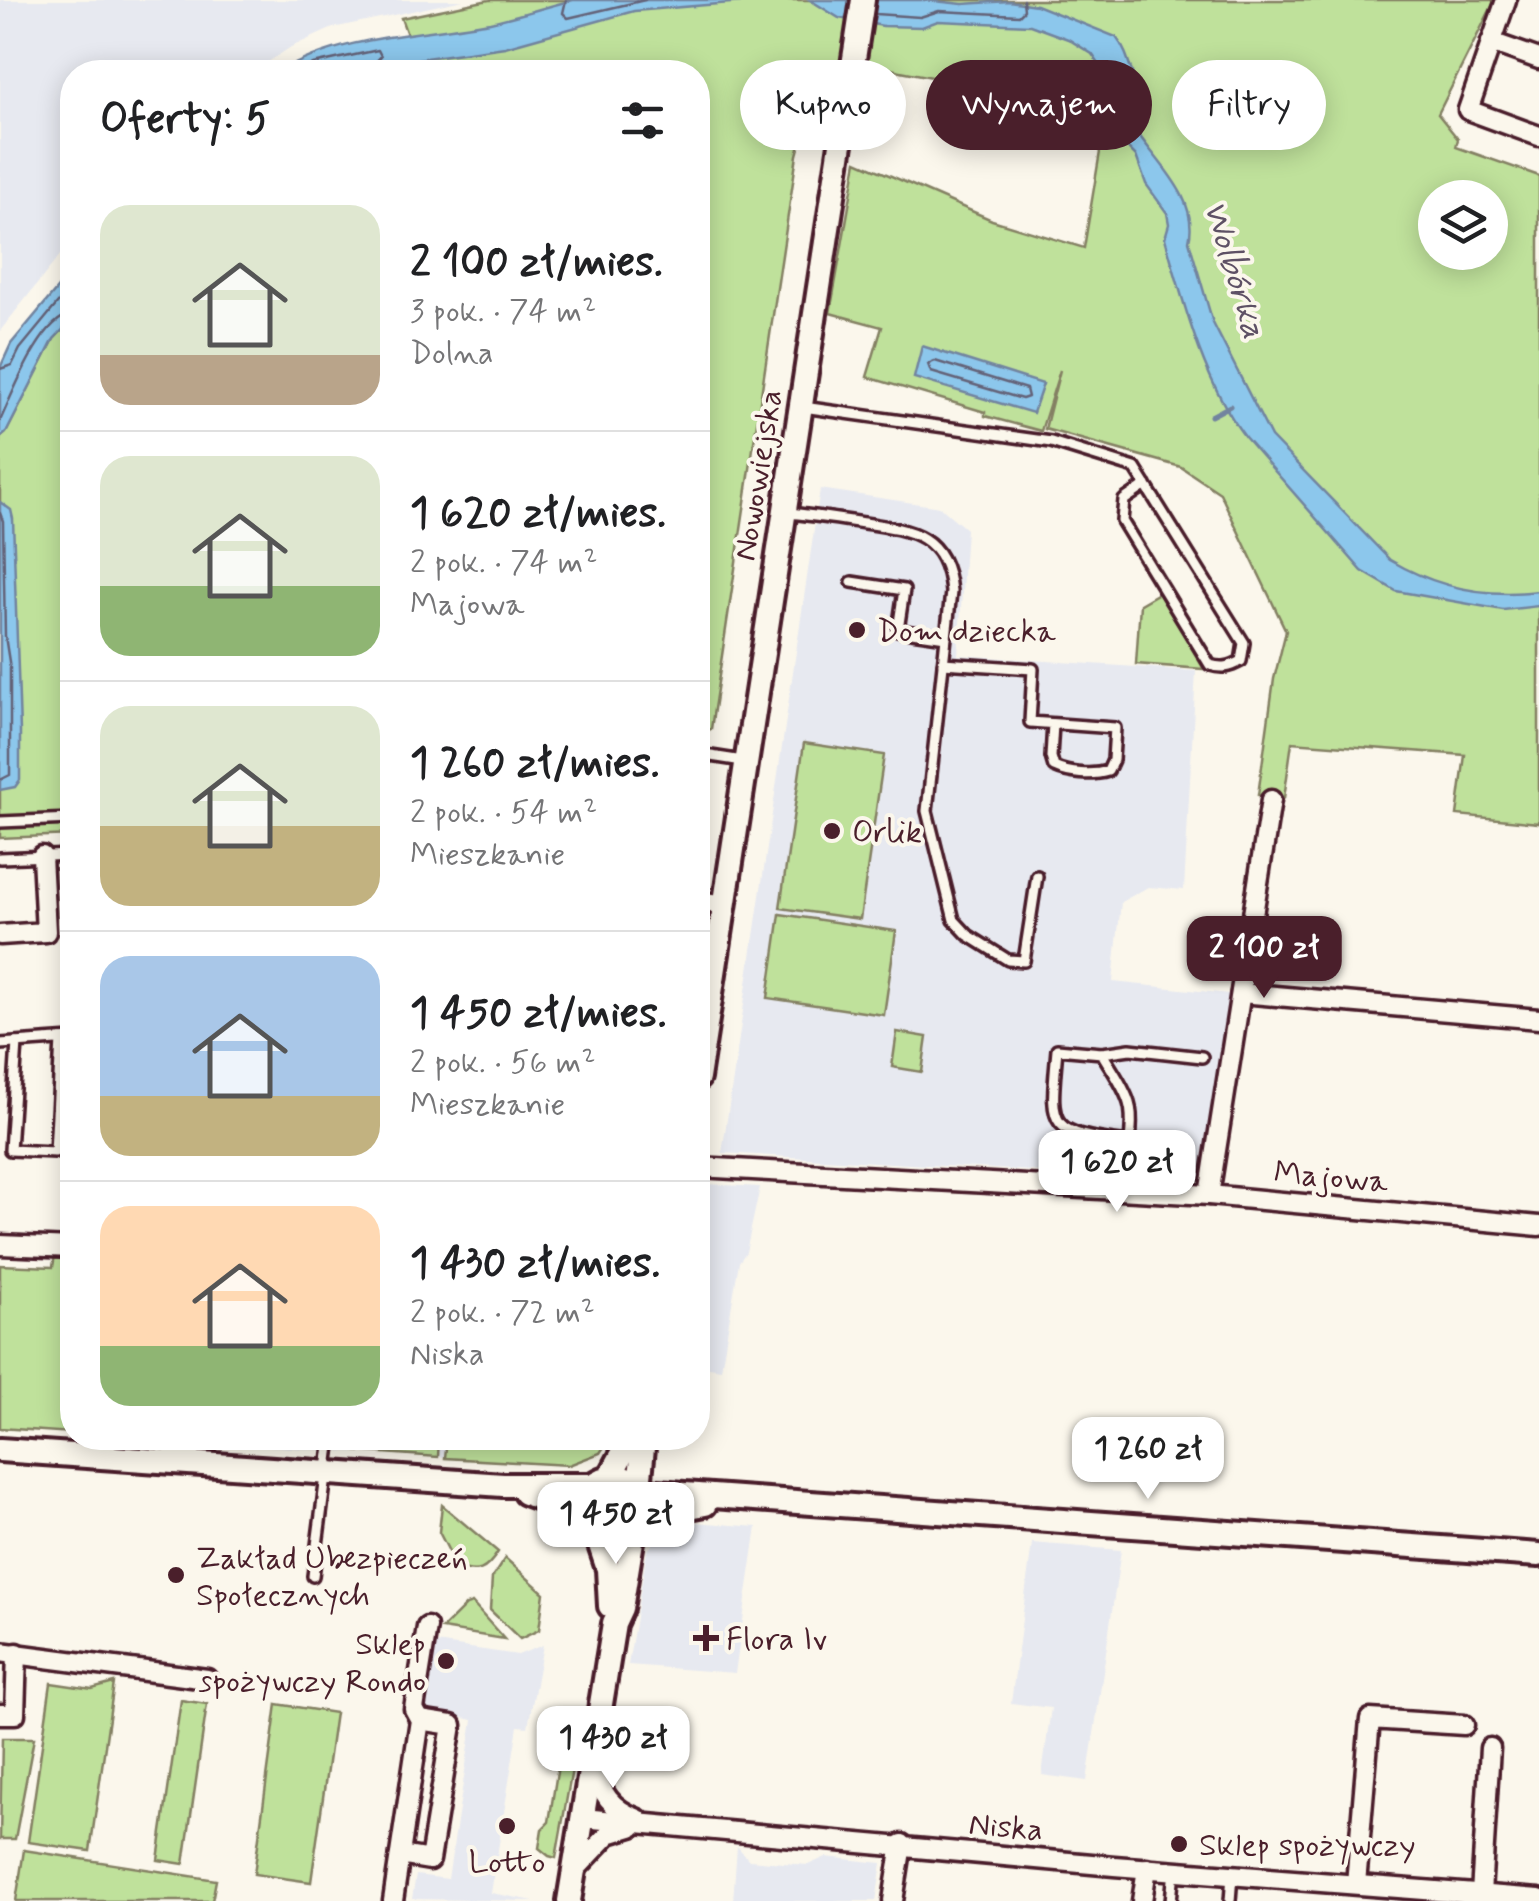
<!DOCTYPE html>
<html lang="pl">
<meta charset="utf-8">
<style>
:root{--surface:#fff;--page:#f6f6f6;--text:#202124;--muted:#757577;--line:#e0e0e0;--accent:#4a1f2b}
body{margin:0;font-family:Mynerve,sans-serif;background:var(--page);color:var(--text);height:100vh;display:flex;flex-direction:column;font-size:38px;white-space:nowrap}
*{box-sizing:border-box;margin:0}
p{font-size:32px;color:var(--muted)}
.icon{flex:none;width:55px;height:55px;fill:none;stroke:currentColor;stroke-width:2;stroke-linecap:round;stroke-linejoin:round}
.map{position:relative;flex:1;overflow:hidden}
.details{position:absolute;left:60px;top:60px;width:650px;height:1390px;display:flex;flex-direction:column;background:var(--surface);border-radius:40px;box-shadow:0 5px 25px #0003}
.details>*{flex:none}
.hud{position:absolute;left:740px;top:60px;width:648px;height:90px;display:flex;gap:20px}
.buttons{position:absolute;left:1418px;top:180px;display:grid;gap:20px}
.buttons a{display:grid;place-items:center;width:90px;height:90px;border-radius:50%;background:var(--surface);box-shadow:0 5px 25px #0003;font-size:50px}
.price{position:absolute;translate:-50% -85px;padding:0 22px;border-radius:20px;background:#fff;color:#222;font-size:32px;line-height:65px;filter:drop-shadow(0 2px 5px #0008)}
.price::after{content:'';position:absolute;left:50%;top:60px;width:30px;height:22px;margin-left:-15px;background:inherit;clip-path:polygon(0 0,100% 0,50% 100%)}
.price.selected{background:var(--accent);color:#fff}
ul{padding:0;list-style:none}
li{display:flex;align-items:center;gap:30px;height:250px;padding:0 40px}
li+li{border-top:2px solid var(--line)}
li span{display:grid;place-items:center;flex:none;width:280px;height:200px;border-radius:30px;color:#555}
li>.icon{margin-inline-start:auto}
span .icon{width:120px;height:120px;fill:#fffc;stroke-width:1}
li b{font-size:42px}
h2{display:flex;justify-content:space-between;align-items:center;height:120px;padding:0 40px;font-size:42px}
.tag{padding:0 35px;border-radius:45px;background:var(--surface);box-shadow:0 5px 25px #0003;font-size:35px;line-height:90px}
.tag.selected{background:var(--accent);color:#fff}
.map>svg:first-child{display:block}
.built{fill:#e7e9f0}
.green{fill:#bfe19b;stroke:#848063;stroke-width:2.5;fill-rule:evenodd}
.water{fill:#8cc7ec;stroke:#72849f;stroke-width:2.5}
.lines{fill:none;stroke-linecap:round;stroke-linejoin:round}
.shore{stroke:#646278;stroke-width:2.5}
.stream{stroke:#72849f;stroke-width:5}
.lane-casing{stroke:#4a1f2b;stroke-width:16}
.street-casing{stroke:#4a1f2b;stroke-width:25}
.secondary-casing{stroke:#4a1f2b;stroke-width:30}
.lane{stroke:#fbf7ec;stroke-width:9}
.street{stroke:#fbf7ec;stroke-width:18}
.secondary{stroke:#fbf7ec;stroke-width:22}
.poi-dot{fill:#4a1f2b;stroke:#fbf7ec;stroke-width:4}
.labels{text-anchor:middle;stroke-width:8;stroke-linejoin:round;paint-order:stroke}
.street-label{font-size:32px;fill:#4a1f2b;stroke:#fbf7ec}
.poi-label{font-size:32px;fill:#4a1f2b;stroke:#fbf7ec;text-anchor:start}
.water-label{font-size:35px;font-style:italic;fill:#5e5165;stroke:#fbf7ec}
</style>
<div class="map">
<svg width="1539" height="1901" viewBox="0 0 1539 1901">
<rect width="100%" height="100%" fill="#fbf7ec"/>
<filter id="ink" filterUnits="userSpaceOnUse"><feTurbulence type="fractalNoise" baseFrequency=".01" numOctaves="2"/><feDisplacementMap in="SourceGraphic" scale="20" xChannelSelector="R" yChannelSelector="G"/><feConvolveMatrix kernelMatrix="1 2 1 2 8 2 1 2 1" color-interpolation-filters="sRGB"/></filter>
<g filter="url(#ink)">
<!-- built -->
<g class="built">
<path d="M0 0H463L333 28 291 47 253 72H72V240L0 331Z"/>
<path d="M820 489 940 507 966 529 958 655 1196 671 1184 890 1148 887 1121 902 1113 982 1229 994 1199 1181 722 1153Z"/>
<path d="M706 1184 760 1187 746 1252 739 1262 721 1369 698 1365V1191Z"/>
<path d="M145 1438H607L570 1464 321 1450 230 1443 227 1439Z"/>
<path d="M682 1521 757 1527 735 1673 628 1665 647 1551 666 1528Z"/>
<path d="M1032 1543 1121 1550 1087 1781 1042 1775 1051 1708 1011 1703Z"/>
<path d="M436 1643 518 1655 543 1645 528 1727 518 1726 491 1893 534 1901 412 1899 416 1875 448 1879 473 1720 426 1709Z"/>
<path d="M737 1846 749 1860 808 1865 826 1857 882 1863 876 1901H733Z"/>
</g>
<!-- green -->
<g class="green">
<path d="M489 0H1495L1438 114 1458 139 1456 147 1539 176V823L1457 815 1465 755 1292 742 1284 798 1258 795 1274 679 1286 631 1220 493 1181 467 1045 429 1060 370 1041 431 985 416V412L867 377 882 327 830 313 857 161 992 220 1084 248 1100 152 1076 126 1010 92 880 67 820 72 797 155 711 729 698 735V72H369L414 60 419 68 401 18ZM1435 198H1490V252H1435Z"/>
<path d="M72 320V835L0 838V438L6 433 54 339Z"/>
<path d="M1159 593 1204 669 1136 664 1140 604Z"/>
<path d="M804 743 884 755 860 919 780 908Z"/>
<path d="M780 914 896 931 884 1015 768 998Z"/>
<path d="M897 1032 927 1037 922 1072 892 1067Z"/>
<path d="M55 1255 72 1263V1433L0 1428V1265L53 1267Z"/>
<path d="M357 1438H439L438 1457 356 1451Z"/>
<path d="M447 1438H610L600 1453 569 1465 445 1458Z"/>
<circle cx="615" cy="1509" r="20"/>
<path d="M442 1505 498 1552C486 1571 478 1575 457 1567L439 1532Z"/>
<path d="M505 1558 544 1593 539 1630 520 1639 490 1610 492 1578Z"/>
<path d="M472 1603 504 1639 442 1629 466 1605Z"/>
<path d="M51 1683 92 1689 114 1683 90 1851 28 1842Z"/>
<path d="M181 1700 207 1704 184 1864 158 1860Z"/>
<path d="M277 1704 335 1713 311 1882 254 1874Z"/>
<path d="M566 1711 580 1725 556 1858 549 1856 539 1848 542 1829 549 1822 565 1722 561 1715Z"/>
<path d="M2 1738H34L15 1839H0Z"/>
<path d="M24 1850 216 1880 212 1901H16Z"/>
</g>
<!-- water -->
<g class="water">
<path d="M573 0H767L634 11 505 47 404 61 368 72H280C342 35 419 35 490 22 518 16 545 7 573 0Z"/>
<path d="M810 0H924L963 4 1009 1 1036 5 1116 37C1132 57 1131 85 1147 104L1139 135C1159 164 1199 200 1189 241L1213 323 1271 437 1390 560C1437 588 1485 598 1539 591V606L1503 610 1396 591 1362 571 1245 437C1203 381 1184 305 1165 238L1169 224 1167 213 1146 184 1136 156 1123 143 1113 84 1092 54 1068 39 1030 25 938 21 922 27 883 26 839 18Z"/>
<path d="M72 271V320L54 339 6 433 0 438V368L11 344Z"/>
<path d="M922 346 1043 384 1033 413 914 378Z"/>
<path d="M0 502 11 510 13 519 20 731V780L15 787 0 790Z"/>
</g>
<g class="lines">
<!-- shore -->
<g class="shore">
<path d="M566 0 563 13 568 18 645 0"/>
<path d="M875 14 920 17 939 11 1019 15 1024 10 1023 0"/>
<path d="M299 72 313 64 378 50 381 56 373 65 372 72"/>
<path d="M935 361 1026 389 1028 397 1022 399 931 372 928 364Z"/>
<path d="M0 369 12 365 20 349 72 286"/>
<path d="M0 421C13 393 41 318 72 314"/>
<path d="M0 513 3 521 5 636 10 668V775L0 780"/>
</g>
<!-- stream -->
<path class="stream" d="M1211 416 1230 406"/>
<!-- lane casing -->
<g class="lane-casing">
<g id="lane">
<path d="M803 407 1051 442 1135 468 1244 643 1241 661C1230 667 1222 669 1210 665L1122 521 1124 500 1146 485"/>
<path d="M787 513C813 515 838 519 864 523 913 530 946 535 951 592L927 811 954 920 968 935 1008 960 1024 961 1037 876"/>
<path d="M852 582 904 590 898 630 946 637"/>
<path d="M943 663 1033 669 1030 722 1115 728 1113 760 1108 771C1092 776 1069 774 1054 767L1051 757 1053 724"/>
<path d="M698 754 743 761"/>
<path d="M0 822 72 819"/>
<path d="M0 858 72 855"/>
<path d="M17 1043 10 1150 55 1152 61 1040"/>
<path d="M0 1044 72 1039"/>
<path d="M1102 1053 1130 1049 1202 1057"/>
<path d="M1123 1191C1125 1168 1136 1124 1129 1103 1124 1086 1111 1069 1102 1053L1057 1049C1050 1129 1046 1132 1128 1143"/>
<path d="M313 1576 331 1438"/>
<path d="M1171 1901 1174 1870"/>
<path d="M1230 1901 1232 1875"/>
</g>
</g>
<!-- street casing -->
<g class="street-casing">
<g id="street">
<path d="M1506 0 1468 110 1539 136"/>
<path d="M1491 42 1539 59"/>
<path d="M698 901 724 905"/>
<path d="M0 935 46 932 42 856"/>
<path d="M1241 993 1539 1019"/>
<path d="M698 1167 1209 1195 1539 1226"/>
<path d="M1209 1195 1271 800"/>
<path d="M0 1245 72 1248"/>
<path d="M0 1652 207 1679"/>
<path d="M0 1714H15L17 1653"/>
<path d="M595 1765C600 1793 611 1809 638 1819"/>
<path d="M582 1818 1114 1866 1539 1899"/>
<path d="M400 1855 430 1860 452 1725 420 1720"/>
<path d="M575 1870 609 1834 632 1827"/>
<path d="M1356 1884 1370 1719 1464 1725"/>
<path d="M1481 1894 1490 1748"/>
<path d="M393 1901 420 1720 414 1709 427 1627"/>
<path d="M893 1901 902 1844"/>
<path d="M1142 1901 1147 1868"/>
</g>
</g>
<!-- secondary casing -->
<g class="secondary-casing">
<g id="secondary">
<path d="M698 1078 863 0"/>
<path d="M0 1450 503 1485H593"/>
<circle cx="615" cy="1509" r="32"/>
<path d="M610 1477 631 1438"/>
<path d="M639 1487 644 1438"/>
<path d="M643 1491 1539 1555"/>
<path d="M525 1493 574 1511 583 1518"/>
<path d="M645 1520 674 1510 705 1504"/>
<path d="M597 1536 608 1569 610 1606"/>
<path d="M569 1901 614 1624 621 1609 633 1535"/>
</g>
</g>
<!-- lane -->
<use href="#lane" class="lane"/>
<!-- street -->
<use href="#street" class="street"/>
<!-- secondary -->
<use href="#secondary" class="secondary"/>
</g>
</g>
<!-- markers -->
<g class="poi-dot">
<circle cx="857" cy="630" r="10"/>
<circle cx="832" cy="831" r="10"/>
<circle cx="176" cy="1575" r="10"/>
<path d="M701 1623h10v10h10v10h-10v10h-10v-10h-10v-10h10z"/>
<circle cx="446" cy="1661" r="10"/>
<circle cx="507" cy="1826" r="10"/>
<circle cx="1179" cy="1844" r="10"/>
</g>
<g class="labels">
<!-- street labels -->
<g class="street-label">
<text transform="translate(757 475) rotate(-81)" y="11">Nowowiejska</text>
<text transform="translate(1331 1176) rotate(5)" y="11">Majowa</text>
<text transform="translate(1006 1826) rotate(5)" y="11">Niska</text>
</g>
<!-- poi labels -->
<g class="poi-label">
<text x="877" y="641">Dom dziecka</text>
<text x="852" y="842">Orlik</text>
<text x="196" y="1568">Zakład Ubezpieczeń<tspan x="196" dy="37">Społecznych</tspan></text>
<text x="726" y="1649">Flora Iv</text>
<text x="426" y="1654" text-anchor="end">Sklep<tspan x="426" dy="37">spożywczy Rondo</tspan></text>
<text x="1199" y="1855">Sklep spożywczy</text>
<text x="507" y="1872" text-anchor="middle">Lotto</text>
</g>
<!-- water labels -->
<g class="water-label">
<text transform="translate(1236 269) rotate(73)" y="12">Wolbórka</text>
</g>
</g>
</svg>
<div class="buttons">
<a><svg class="icon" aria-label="layers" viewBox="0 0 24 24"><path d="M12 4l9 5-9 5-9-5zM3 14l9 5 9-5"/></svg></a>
</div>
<b class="price selected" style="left:1264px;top:1001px">2 100 zł</b>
<b class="price" style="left:1117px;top:1215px">1 620 zł</b>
<b class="price" style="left:1148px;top:1502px">1 260 zł</b>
<b class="price" style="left:616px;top:1567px">1 450 zł</b>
<b class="price" style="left:613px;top:1791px">1 430 zł</b>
<div class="hud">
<a class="tag">Kupno</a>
<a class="tag selected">Wynajem</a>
<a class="tag">Filtry</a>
</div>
<section class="details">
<h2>Oferty: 5<svg class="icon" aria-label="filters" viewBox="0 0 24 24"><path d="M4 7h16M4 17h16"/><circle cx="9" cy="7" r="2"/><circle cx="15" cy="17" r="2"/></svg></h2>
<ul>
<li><span style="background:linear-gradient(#dfe7d0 75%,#b9a48a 0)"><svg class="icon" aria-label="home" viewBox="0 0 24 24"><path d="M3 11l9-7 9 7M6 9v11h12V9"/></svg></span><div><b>2 100 zł/mies.</b><p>3 pok. · 74 m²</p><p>Dolna</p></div></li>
<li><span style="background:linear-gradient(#dfe7d0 65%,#8fb573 0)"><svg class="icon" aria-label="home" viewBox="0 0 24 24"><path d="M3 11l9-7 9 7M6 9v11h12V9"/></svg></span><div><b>1 620 zł/mies.</b><p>2 pok. · 74 m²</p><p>Majowa</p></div></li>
<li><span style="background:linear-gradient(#dfe7d0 60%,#c2b280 0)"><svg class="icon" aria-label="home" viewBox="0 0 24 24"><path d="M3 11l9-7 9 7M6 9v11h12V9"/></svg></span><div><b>1 260 zł/mies.</b><p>2 pok. · 54 m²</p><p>Mieszkanie</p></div></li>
<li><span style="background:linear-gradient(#a9c7e8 70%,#c2b280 0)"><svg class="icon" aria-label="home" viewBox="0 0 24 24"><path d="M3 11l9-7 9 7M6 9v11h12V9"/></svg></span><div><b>1 450 zł/mies.</b><p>2 pok. · 56 m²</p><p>Mieszkanie</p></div></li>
<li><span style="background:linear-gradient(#ffd9b3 70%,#8fb573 0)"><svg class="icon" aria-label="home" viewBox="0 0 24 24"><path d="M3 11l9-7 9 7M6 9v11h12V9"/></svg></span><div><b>1 430 zł/mies.</b><p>2 pok. · 72 m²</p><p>Niska</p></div></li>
</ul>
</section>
</div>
